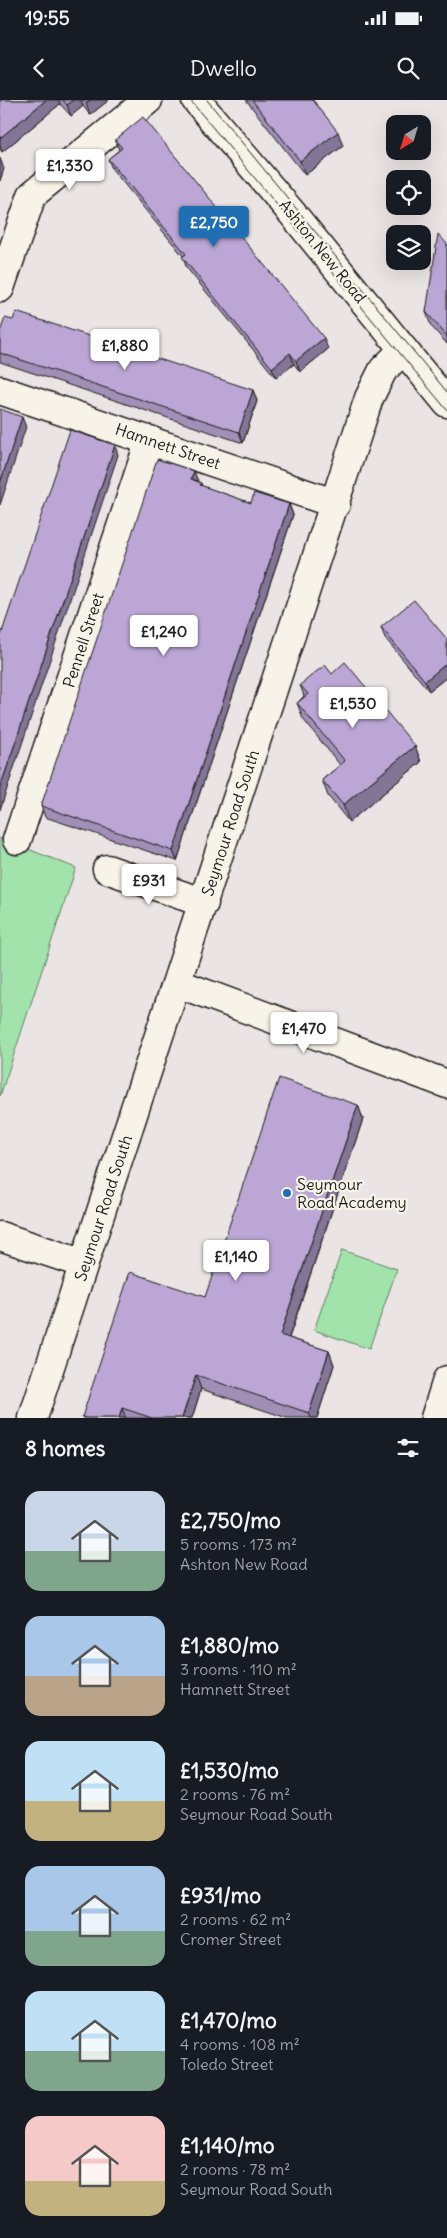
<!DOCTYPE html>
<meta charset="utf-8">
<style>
:root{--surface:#171b24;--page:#242831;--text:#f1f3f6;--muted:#9ea1a6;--accent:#1f6fb2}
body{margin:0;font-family:Delius,sans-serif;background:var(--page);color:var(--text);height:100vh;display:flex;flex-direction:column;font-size:19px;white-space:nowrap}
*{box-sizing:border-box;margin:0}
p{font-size:16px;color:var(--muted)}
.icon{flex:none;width:28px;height:28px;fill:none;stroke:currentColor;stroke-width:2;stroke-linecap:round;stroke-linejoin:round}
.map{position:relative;height:1318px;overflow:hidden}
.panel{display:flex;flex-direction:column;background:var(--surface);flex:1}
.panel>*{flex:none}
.needle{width:32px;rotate:218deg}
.buttons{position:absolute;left:386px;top:15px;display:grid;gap:10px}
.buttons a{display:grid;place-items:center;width:45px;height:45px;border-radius:10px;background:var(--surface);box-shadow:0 5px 20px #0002;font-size:25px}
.price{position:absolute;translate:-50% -42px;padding:0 11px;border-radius:5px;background:#fff;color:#222;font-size:16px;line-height:32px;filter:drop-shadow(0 1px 2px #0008)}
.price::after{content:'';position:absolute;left:50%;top:30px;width:15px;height:11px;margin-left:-8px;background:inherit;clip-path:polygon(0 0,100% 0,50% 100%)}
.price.active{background:var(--accent);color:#fff}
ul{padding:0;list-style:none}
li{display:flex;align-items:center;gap:15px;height:125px;padding:0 25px}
li span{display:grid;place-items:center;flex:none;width:140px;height:100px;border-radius:15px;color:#555}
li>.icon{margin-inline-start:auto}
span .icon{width:60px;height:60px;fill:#fffc;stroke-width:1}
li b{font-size:21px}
h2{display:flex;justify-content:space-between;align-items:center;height:60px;padding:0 25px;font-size:21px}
.status{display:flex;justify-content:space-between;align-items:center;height:35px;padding:0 25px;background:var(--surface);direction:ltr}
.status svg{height:14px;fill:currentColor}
header{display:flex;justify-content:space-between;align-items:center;height:65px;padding:0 25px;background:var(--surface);font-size:22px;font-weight:600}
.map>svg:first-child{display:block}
.green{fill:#a2e2ab;stroke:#5f7f64}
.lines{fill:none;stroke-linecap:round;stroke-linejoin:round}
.street-casing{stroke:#1c1c1c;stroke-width:31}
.primary-casing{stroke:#1c1c1c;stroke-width:31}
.street{stroke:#f7f3e8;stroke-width:28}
.primary{stroke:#f7f3e8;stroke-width:28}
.tram{stroke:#1c1c1c;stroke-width:1}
.wall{fill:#a18fb7;stroke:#1c1c1c}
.shaded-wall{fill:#837495;stroke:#1c1c1c}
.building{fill:#bba6d5;stroke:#1c1c1c}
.poi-dot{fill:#1f6fb2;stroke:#f7f3e8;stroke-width:2}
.labels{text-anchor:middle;stroke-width:4.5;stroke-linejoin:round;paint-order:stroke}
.street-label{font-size:16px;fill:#1c1c1c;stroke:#f7f3e8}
.poi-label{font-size:16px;fill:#1c1c1c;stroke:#f7f3e8;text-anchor:start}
</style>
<div class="status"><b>19:55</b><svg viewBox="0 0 49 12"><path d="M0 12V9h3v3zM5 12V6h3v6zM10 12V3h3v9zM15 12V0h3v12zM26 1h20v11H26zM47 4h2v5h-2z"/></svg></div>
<header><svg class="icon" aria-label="back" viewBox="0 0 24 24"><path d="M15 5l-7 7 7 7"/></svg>Dwello<svg class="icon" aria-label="search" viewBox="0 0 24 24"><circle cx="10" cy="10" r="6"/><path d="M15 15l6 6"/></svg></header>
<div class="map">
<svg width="447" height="1318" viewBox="0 0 447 1318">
<rect width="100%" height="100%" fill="#ebe4e4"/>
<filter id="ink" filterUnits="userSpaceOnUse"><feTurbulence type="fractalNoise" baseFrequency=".02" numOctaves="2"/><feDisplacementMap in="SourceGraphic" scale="10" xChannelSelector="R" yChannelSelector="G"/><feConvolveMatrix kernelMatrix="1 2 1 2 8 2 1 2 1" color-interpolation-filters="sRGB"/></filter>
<g filter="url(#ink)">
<!-- green -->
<g class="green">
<path d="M0 738 76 768 0 996Z"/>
<path d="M342 1150 397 1169 369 1249 314 1230Z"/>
</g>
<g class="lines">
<!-- street casing -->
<g class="street-casing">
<g id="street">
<path d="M0 188 32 95 148 0"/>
<path d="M0 290 336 404"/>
<path d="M17 740 150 340"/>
<path d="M107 769 204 803"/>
<path d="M177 883 447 984"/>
<path d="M0 1136 84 1164"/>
<path d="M33 1318 369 298 383 270 403 250"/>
<path d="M435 1318 447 1280"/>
</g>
</g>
<!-- primary casing -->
<g class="primary-casing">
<path id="primary" d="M196 0 292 113 447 303"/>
</g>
<!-- street -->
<use href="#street" class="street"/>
<!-- primary -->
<use href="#primary" class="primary"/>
<!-- tram -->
<g class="tram">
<path d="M190 0 447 310"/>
<path d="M207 0 447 292"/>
</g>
</g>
<!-- wall -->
<g class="wall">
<path d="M0 0H109L90 15 83 6 71 16 60 4 2 52 0 49Z"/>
<path d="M246 0H313L343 46 305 75Z"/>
<path d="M115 40 328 249 300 272 294 264 276 278 186 167 183 156 112 69 108 59 119 50Z"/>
<path d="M447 144V244L431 226 426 212Z"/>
<path d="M0 232 253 290 257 301 243 343 0 262Z"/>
<path d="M198 382 201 383 202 386 251 403 289 404 293 415 177 761 45 717 41 706Z"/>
<path d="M381 527 447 539V577L429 591 385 538Z"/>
<path d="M332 574 415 646 421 662 349 722 328 696 322 680 340 665 303 619 297 603 304 596 300 585Z"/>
<path d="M358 1005 363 1019 289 1238 329 1251 334 1265 317 1318H287L201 1289 192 1318H83L82 1317 205 1197Z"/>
</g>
<!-- shaded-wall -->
<g class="shaded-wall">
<path d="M46 0H59L60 4 2 52 0 46V38Z"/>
<path d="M73 0H81L83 6 71 16 67 5Z"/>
<path d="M90 0H109L90 15 86 3Z"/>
<path d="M338 32 343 46 305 75 300 61Z"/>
<path d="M0 58 4 69 0 81Z"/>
<path d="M324 238 328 249 300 272 296 261Z"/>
<path d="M290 253 294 264 276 278 272 268Z"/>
<path d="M253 290 257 301 243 343 239 332Z"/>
<path d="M22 317 26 327 0 405V383Z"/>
<path d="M115 345 118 355 0 710V688Z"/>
<path d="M194 371 198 381 191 379Z"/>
<path d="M289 404 293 415 177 761 173 751Z"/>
<path d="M447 563V577L429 591 425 581Z"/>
<path d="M415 646 421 662 349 722 343 705Z"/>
<path d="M358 1005 363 1019 285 1249 280 1235Z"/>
<path d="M329 1251 334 1265 317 1318H311L309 1313Z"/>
<path d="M196 1275 201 1289 192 1318H182Z"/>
<path d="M122 1308 126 1318H119Z"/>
</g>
<!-- building -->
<g class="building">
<path d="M0 0H46L0 38Z"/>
<path d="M63 0H73L67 5Z"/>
<path d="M83 0H90L86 3Z"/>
<path d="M252 0H313L338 32 300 61Z"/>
<path d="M143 17 324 238 296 261 290 253 272 268 182 157 186 154 108 59 122 48 115 40Z"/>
<path d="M438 134 447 144V236L426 212Z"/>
<path d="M16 212 253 290 239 332 0 253V232L5 218 13 220Z"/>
<path d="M0 309 22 317 0 383Z"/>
<path d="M70 330 115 345 0 688V538Z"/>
<path d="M157 359 194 371 191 379 201 383 200 385 251 403 254 393 289 404 173 751 41 706Z"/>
<path d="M414 500 447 539V563L425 581 381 527Z"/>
<path d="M345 562 415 646 343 705 322 680 345 661 297 603 308 594 300 585 316 572 325 565 332 574Z"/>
<path d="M279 978 358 1005 280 1235 329 1251 309 1313 196 1275 182 1318H152L122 1308 119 1318H86L82 1317 130 1172 205 1197Z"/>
</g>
</g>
<!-- markers -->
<circle class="poi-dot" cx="287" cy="1093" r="5"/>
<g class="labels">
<!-- street labels -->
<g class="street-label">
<text transform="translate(323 151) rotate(51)" y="6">Ashton New Road</text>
<text transform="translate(168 346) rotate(19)" y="6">Hamnett Street</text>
<text transform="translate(83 540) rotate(-72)" y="6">Pennell Street</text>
<text transform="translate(230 723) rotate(-72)" y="6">Seymour Road South</text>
<text transform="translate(103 1108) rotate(-72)" y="6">Seymour Road South</text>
</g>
<!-- poi labels -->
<g class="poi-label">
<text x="297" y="1090">Seymour<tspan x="297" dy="18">Road Academy</tspan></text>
</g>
</g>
</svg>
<div class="buttons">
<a><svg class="needle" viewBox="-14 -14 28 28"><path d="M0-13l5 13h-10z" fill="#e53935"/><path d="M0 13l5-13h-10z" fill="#9ea1a6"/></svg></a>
<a><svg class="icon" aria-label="locate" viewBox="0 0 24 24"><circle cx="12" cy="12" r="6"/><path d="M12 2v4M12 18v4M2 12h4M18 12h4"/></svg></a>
<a><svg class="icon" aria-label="layers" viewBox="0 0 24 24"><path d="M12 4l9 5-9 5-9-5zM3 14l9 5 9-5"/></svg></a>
</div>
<b class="price" style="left:70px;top:91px">£1,330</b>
<b class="price active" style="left:214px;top:148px">£2,750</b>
<b class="price" style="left:125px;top:271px">£1,880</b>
<b class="price" style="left:164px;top:557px">£1,240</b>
<b class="price" style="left:353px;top:629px">£1,530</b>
<b class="price" style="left:149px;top:806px">£931</b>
<b class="price" style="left:304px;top:954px">£1,470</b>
<b class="price" style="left:236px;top:1182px">£1,140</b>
</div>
<section class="panel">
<h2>8 homes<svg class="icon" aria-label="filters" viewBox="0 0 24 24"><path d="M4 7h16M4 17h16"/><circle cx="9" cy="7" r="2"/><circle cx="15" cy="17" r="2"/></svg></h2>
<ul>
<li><span style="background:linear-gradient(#c9d6e8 60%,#7fa58c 0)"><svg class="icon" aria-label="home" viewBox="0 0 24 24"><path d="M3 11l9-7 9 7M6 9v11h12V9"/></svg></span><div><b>£2,750/mo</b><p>5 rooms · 173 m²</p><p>Ashton New Road</p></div></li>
<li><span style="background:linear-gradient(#a9c7e8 60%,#b9a48a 0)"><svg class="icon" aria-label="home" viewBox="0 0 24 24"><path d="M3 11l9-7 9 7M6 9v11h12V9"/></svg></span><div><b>£1,880/mo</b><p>3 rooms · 110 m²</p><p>Hamnett Street</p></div></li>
<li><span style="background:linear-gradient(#bfe0f5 60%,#c2b280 0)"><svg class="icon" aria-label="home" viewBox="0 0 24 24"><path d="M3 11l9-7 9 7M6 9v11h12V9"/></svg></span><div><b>£1,530/mo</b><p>2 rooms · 76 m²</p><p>Seymour Road South</p></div></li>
<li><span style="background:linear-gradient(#a9c7e8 65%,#7fa58c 0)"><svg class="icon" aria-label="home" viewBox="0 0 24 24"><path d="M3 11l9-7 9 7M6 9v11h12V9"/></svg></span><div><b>£931/mo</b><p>2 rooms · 62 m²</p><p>Cromer Street</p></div></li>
<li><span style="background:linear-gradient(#bfe0f5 60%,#7fa58c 0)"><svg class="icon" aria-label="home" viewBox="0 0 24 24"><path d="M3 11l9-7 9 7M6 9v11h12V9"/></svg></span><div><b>£1,470/mo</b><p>4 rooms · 108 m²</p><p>Toledo Street</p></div></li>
<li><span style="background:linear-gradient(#f6c9c9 65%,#c2b280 0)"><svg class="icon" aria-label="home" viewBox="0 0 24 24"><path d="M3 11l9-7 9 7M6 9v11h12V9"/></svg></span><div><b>£1,140/mo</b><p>2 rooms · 78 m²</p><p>Seymour Road South</p></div></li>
</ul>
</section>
